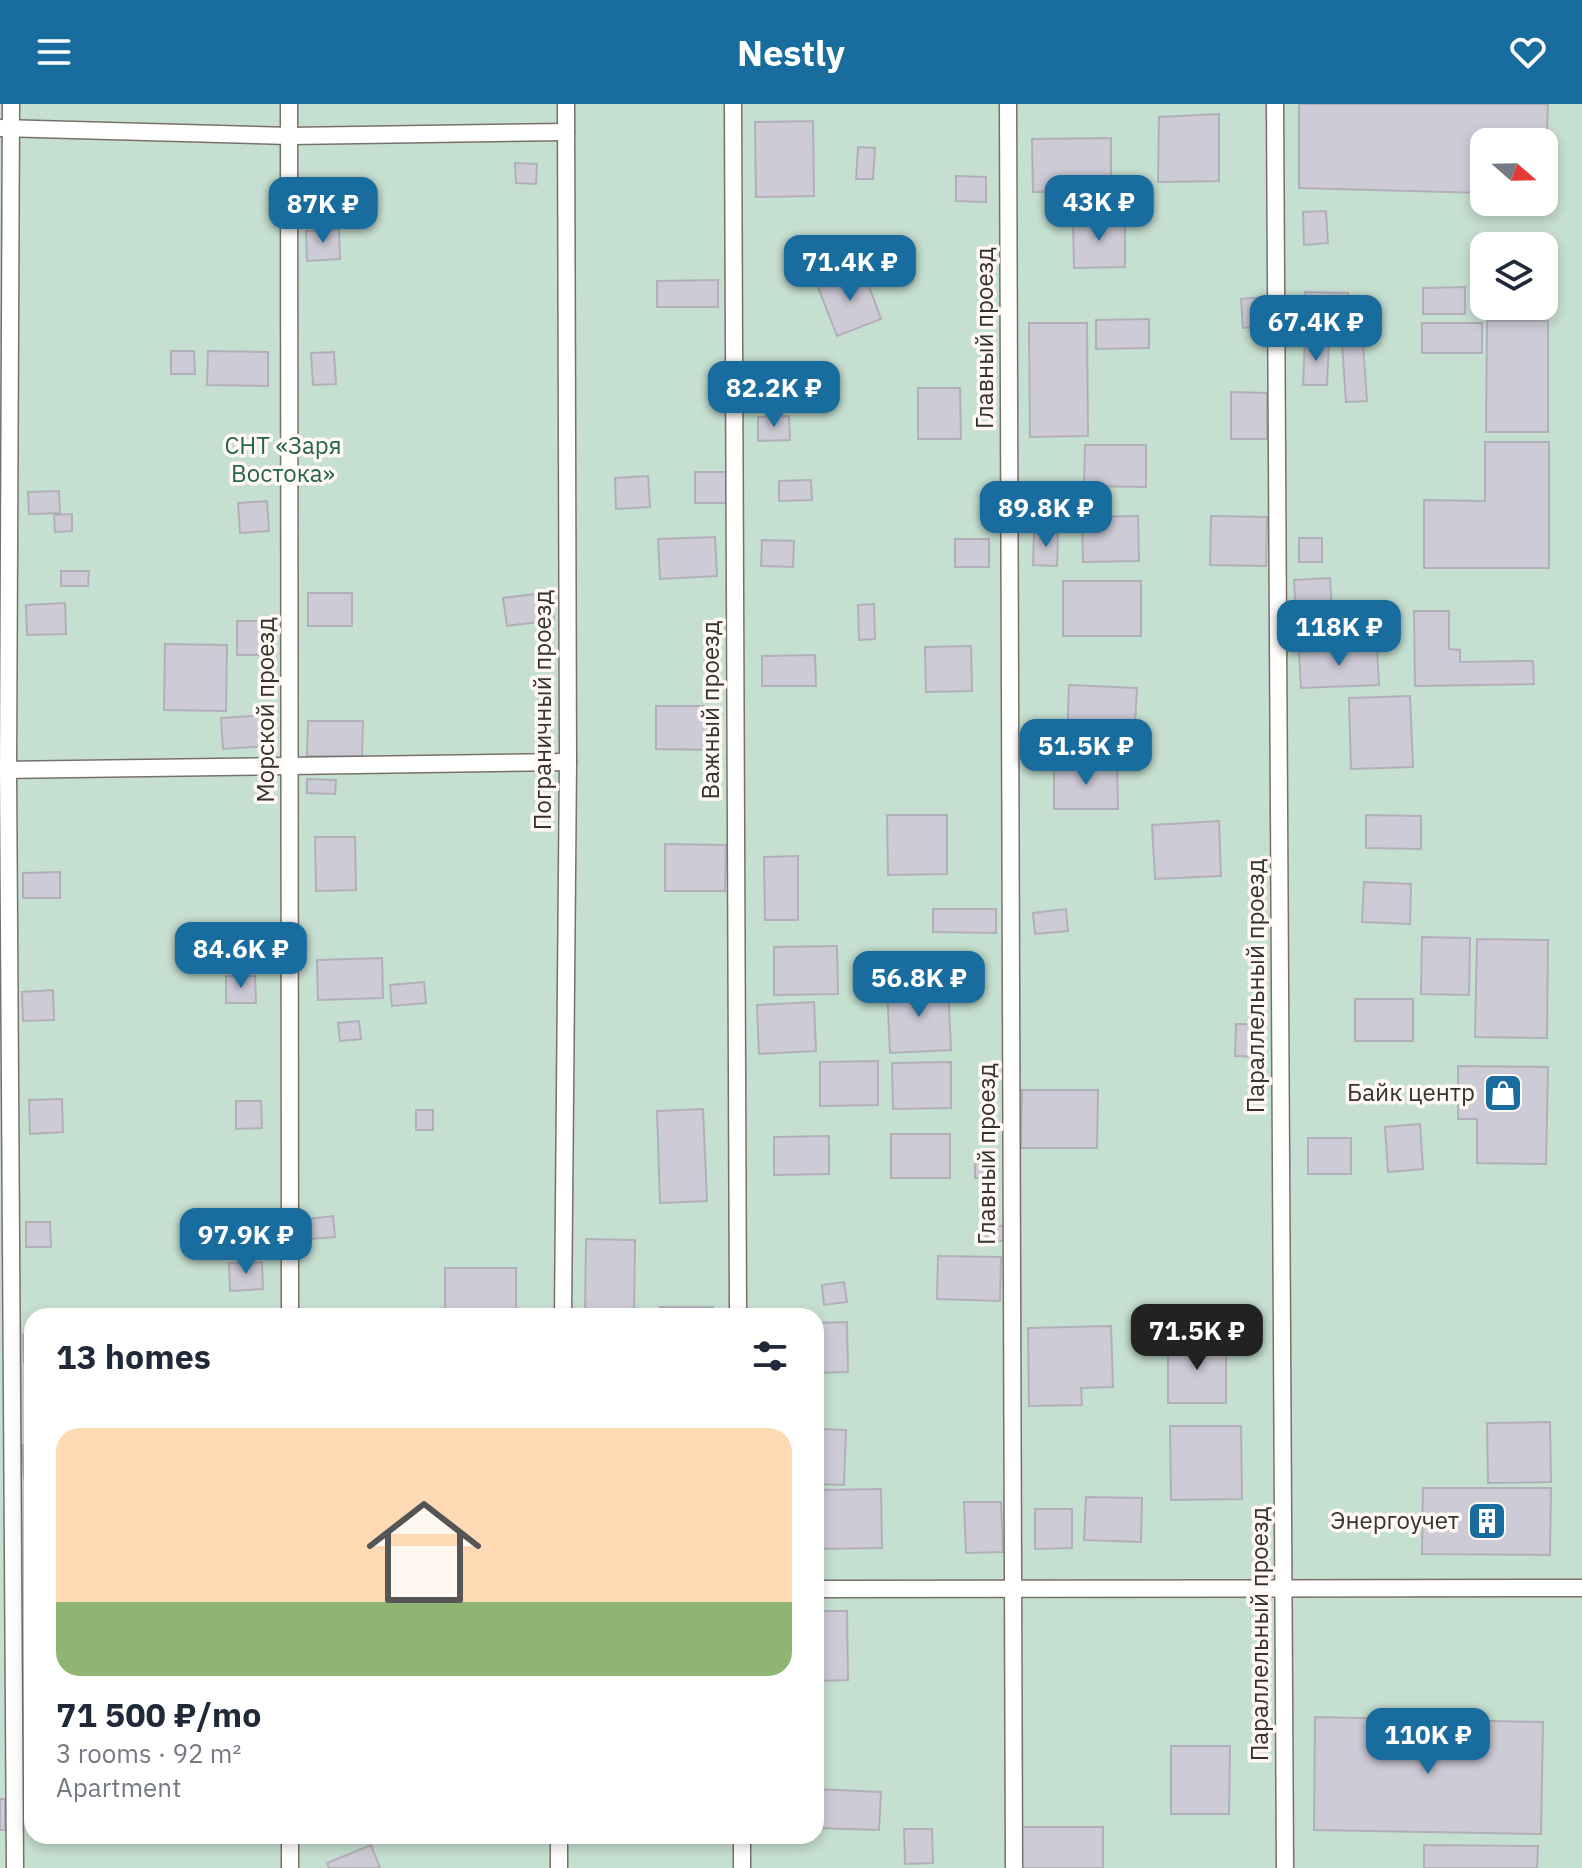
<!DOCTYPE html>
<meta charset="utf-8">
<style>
:root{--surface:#fff;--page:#f6f6f7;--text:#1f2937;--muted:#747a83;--line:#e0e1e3;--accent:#186d9e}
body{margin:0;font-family:"IBM Plex Sans",sans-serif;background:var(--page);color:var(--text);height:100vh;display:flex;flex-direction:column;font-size:30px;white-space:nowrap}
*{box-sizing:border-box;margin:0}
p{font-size:26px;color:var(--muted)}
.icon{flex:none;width:44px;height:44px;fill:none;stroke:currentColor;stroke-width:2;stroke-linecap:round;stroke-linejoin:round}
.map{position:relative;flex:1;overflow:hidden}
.panel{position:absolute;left:24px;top:1204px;width:800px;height:536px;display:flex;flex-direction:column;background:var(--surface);border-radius:24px;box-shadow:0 4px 12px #0003}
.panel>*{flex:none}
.needle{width:52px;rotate:110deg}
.fabs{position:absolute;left:1470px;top:24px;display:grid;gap:16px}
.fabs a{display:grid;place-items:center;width:88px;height:88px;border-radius:16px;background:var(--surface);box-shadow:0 4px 12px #0003;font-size:40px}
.price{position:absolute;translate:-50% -68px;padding:0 18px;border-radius:16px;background:var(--accent);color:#fff;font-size:26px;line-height:52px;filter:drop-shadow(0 2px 4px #0008)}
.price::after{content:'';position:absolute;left:50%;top:48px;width:24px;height:18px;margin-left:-12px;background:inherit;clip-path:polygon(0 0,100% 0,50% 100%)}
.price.on{background:#222;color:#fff}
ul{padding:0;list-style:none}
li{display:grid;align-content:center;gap:16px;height:424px;padding:0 32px}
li+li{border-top:2px solid var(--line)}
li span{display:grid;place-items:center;height:248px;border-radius:24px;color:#555}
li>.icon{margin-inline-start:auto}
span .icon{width:144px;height:144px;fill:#fffc;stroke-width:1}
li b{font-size:34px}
h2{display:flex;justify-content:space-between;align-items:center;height:96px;padding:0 32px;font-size:34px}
header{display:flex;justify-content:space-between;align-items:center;height:104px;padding:0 32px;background:var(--accent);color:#fff;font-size:36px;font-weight:700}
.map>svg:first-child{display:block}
.green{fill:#c5dfd0;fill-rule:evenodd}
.building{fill:#cdcbd6;stroke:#b1b0ba;stroke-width:2}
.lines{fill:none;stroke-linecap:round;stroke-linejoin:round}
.service-casing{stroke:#7a706a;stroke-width:19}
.service{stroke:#fff;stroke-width:16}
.labels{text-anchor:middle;stroke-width:7;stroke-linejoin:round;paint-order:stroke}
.street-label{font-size:24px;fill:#36322f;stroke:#fff8f4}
.park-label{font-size:24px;fill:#276548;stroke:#fff8f4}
.poi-label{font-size:24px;fill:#36322f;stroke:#fff8f4;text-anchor:end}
</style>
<header><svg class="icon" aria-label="menu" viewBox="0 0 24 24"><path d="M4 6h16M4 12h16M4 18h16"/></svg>Nestly<svg class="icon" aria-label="heart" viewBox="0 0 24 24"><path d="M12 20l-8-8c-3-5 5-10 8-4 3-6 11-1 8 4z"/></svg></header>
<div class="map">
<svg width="1582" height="1764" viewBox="0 0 1582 1764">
<rect width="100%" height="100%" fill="#fff8f4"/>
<!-- green -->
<path class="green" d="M0 0H1582V1764H0ZM1484 38H1544V98H1484ZM1484 142H1544V202H1484ZM32 1212H816V1732H32Z"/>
<!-- building -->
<g class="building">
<path d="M1299 0H1548L1545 91 1544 38H1484V89L1299 84Z"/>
<path d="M1219 10V77L1158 78 1159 13Z"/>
<path d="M813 17 814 92 756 93 755 18Z"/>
<path d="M1111 34V87L1033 88 1032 35Z"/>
<path d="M858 43 875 44 873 75H856Z"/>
<path d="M515 59 537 60 536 80 516 79Z"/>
<path d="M956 72 986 73V98L956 97Z"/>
<path d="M1326 107 1328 139 1304 141 1303 108Z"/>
<path d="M1125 115V163L1074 164 1073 116Z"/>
<path d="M339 125 340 155 307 157 306 127Z"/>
<path d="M863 166 881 215 837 232 818 183Z"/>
<path d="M718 176V203H657V177Z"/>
<path d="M1465 183V210H1423V184Z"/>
<path d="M1305 188 1348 189 1347 212 1304 210Z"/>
<path d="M1264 193 1266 222 1243 224 1241 195Z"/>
<path d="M1149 215V244L1096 245V216Z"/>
<path d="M1487 217H1548V328H1486Z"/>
<path d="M1029 219H1087L1088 332 1030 333Z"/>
<rect x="1422" y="219" width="60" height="30"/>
<path d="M1305 236 1329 237 1327 281H1303Z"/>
<path d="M1363 239 1367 297 1346 298 1342 240Z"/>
<path d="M171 247H194L195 270H171Z"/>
<path d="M208 247 268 248V282L207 281Z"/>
<path d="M334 248 336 280 313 281 311 249Z"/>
<path d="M918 284H960L961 335H918Z"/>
<path d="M1231 288 1267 289V335H1231Z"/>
<path d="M789 312 790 336 758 337V313Z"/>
<path d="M1485 338H1549V464H1424V396L1485 397Z"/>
<path d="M1085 341H1146V383L1084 382Z"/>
<rect x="695" y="368" width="31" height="31"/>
<path d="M648 372 650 403 616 405 615 374Z"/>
<path d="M811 376 812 396 779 397V377Z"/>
<path d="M59 387 60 409 29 410 28 388Z"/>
<path d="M267 397 269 427 240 429 238 399Z"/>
<path d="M72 410V427L55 428 54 411Z"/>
<path d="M1138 412 1139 457 1083 458 1082 413Z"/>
<path d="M1211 412 1267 413 1266 462 1210 461Z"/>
<path d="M1034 428 1058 429 1057 462 1033 461Z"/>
<path d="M715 433 717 472 660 475 658 435Z"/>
<rect x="1299" y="434" width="23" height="24"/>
<rect x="955" y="435" width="34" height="28"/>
<path d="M762 436 794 437 793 463 761 462Z"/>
<path d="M61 467H89L88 482H61Z"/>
<path d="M1330 474 1332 507 1296 509 1294 476Z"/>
<rect x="1063" y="477" width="78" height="55"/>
<path d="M551 488 554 516 507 522 503 494Z"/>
<rect x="308" y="489" width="44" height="33"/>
<path d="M65 499 66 530 27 531 26 501Z"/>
<path d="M874 500 875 535 859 536 858 501Z"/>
<path d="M1414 507H1449V545L1460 546V558L1533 557 1534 580 1415 582Z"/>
<rect x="237" y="517" width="38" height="34"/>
<path d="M165 540 227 541 226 607 164 606Z"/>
<path d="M971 542 972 587 926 588 925 543Z"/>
<path d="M1377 545 1379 581 1301 584 1299 548Z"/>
<path d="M815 551 816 582H762V552Z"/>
<path d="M1069 581 1137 584 1134 637 1067 634Z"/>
<path d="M1410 592 1413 663 1351 665 1349 594Z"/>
<path d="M656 602H720V646L656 645Z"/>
<path d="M266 611 268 642 223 645 221 614Z"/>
<path d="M308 617H363L362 652H307Z"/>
<path d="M1117 660 1118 705H1054V661Z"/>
<path d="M307 675 336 676 335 690 307 689Z"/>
<path d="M887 711H947V770L888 771Z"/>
<path d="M1366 711 1421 712V745L1366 744Z"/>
<path d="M1219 717 1221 772 1155 775 1152 721Z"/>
<path d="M315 733H355L356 786 316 787Z"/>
<path d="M665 740 726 741 725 787H665Z"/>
<path d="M798 752V816H765L764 753Z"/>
<path d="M60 768V794H23V769Z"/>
<path d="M1364 778 1411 780 1410 820 1362 818Z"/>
<path d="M933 805H996V829L933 828Z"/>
<path d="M1066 805 1068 827 1035 830 1033 809Z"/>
<path d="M1422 833 1470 834 1469 891 1421 890Z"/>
<path d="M1477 835 1548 836 1547 934 1475 933Z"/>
<path d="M837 842 838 890 774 891V843Z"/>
<path d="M382 854 383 894 318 896 317 856Z"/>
<path d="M226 872H255L256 899H226Z"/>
<path d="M424 878 426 899 392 902 390 881Z"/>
<path d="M948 881 951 946 890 949 887 884Z"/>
<path d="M53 886 54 916 23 917 22 888Z"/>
<rect x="1355" y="895" width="58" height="42"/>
<path d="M814 898 816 947 759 950 757 901Z"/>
<path d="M359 917 361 935 340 937 338 919Z"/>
<path d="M1236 920H1264L1263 953 1235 952Z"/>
<path d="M878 957V1001L820 1002V958Z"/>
<path d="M951 958V1004L893 1005 892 959Z"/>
<path d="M1458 962 1548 963 1546 1060 1477 1059V1015H1458Z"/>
<path d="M1022 986H1098L1097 1044H1021Z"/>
<path d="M62 995 63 1028 30 1030 29 996Z"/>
<path d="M236 997H261L262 1024 236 1025Z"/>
<path d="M703 1005 707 1097 660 1099 657 1007Z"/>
<rect x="416" y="1006" width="17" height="20"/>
<path d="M1420 1020 1423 1065 1388 1068 1385 1023Z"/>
<rect x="891" y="1030" width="59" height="44"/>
<path d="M829 1032V1070L774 1071V1033Z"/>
<rect x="1308" y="1034" width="43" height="36"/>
<rect x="975" y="1060" width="21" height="14"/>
<path d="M333 1112 335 1133 310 1135 308 1115Z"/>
<path d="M26 1118H50L51 1143H26Z"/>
<path d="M987 1122H1003V1137H986Z"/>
<path d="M586 1135 635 1136 634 1212H585Z"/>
<path d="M938 1152 1001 1153 1000 1197 937 1195Z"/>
<path d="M262 1158 263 1185 230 1187 229 1159Z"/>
<rect x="445" y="1164" width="71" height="48"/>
<path d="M844 1178 847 1198 824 1201 822 1181Z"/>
<rect x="660" y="1203" width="53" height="9"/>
<rect x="302" y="1206" width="63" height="6"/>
<path d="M847 1218 848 1268 816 1269V1219Z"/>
<path d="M1111 1222 1113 1283 1081 1284 1082 1301 1029 1302 1028 1224Z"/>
<path d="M32 1230V1258H24L23 1231Z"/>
<path d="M1226 1236V1299H1168V1237Z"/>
<path d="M1550 1318 1551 1378 1488 1379 1487 1319Z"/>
<path d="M1170 1322H1241L1242 1395 1171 1396Z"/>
<path d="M816 1325 846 1326 844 1381 816 1380Z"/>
<path d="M32 1341V1374H24L22 1342Z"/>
<path d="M1423 1384H1551L1550 1451 1422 1450Z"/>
<path d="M881 1385 882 1444 816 1445V1386Z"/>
<path d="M1086 1393 1142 1394 1141 1438 1084 1436Z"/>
<path d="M964 1398H1001L1003 1448 966 1449Z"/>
<path d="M1035 1405H1072V1444L1035 1445Z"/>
<path d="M27 1461H32V1486H28Z"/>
<path d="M816 1507H847L848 1576 816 1577Z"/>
<path d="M1315 1613 1543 1618 1541 1730 1314 1726Z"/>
<path d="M1171 1642H1230L1229 1710H1171Z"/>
<path d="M816 1685 881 1688 879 1726 816 1724Z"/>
<rect x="0" y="1695" width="5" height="31"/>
<rect x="1022" y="1723" width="81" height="41"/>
<path d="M904 1725H932L933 1759 905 1760Z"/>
<path d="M371 1741 380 1764H329L327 1759Z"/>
<path d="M1424 1741 1538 1742 1537 1764H1424Z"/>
</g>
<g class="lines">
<!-- service casing -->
<g class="service-casing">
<g id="service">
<path d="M11 0 8 666 15 1764"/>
<path d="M289 0 290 1212"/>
<path d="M733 0 738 1212"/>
<path d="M1008 0 1014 1764"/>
<path d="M1275 0 1285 1764"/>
<path d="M0 24 290 32 566 28"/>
<path d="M0 666 568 658"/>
<path d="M563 1212 568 658 566 0"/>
<path d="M816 1485 1582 1484"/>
<path d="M290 1732V1764"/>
<path d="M742 1732V1764"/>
<path d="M559 1764V1732"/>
</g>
</g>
<!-- service -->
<use href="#service" class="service"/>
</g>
<!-- icons -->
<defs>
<g id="shop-square" transform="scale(2)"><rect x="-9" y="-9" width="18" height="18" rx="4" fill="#186d9e" stroke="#fff8f4"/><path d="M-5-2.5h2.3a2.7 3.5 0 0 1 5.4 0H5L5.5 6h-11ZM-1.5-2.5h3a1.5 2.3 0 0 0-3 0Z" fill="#fff"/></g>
<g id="building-square" transform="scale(2)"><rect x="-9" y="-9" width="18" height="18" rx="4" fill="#186d9e" stroke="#fff8f4"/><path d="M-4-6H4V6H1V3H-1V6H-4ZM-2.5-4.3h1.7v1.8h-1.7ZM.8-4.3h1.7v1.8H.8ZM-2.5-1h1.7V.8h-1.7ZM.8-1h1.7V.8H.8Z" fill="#fff"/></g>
</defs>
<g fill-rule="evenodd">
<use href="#shop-square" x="1503" y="989"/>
<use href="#building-square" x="1487" y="1417"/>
</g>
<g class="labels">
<!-- street labels -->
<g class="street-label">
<text transform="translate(985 234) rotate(-90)" y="8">Главный проезд</text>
<text transform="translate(266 606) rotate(-90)" y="8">Морской проезд</text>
<text transform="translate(543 606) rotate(-90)" y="8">Пограничный проезд</text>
<text transform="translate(711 606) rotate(-90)" y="8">Важный проезд</text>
<text transform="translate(1256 882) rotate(-90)" y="8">Параллельный проезд</text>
<text transform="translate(987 1050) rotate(-90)" y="8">Главный проезд</text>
<text transform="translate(1260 1530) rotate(-90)" y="8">Параллельный проезд</text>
</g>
<!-- park labels -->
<g class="park-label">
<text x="283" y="350">СНТ «Заря<tspan x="283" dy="28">Востока»</tspan></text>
</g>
<!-- poi labels -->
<g class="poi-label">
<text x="1475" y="997">Байк центр</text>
<text x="1459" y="1425">Энергоучет</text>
</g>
</g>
</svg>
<div class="fabs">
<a><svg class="needle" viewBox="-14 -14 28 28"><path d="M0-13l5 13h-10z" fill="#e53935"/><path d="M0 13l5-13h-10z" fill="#747a83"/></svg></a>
<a><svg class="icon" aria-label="layers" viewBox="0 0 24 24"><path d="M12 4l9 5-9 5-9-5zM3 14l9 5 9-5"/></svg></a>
</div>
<b class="price" style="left:1099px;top:139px">43K ₽</b>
<b class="price" style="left:323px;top:141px">87K ₽</b>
<b class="price" style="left:850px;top:199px">71.4K ₽</b>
<b class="price" style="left:1316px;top:259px">67.4K ₽</b>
<b class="price" style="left:774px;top:325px">82.2K ₽</b>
<b class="price" style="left:1046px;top:445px">89.8K ₽</b>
<b class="price" style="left:1339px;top:564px">118K ₽</b>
<b class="price" style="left:1086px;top:683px">51.5K ₽</b>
<b class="price" style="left:241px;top:886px">84.6K ₽</b>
<b class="price" style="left:919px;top:915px">56.8K ₽</b>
<b class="price" style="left:246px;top:1172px">97.9K ₽</b>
<b class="price on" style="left:1197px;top:1268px">71.5K ₽</b>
<b class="price" style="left:1428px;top:1672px">110K ₽</b>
<section class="panel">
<h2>13 homes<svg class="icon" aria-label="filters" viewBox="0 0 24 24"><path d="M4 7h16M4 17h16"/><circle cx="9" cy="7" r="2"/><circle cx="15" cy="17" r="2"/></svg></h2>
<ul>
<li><span style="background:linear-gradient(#ffd9b3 70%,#8fb573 0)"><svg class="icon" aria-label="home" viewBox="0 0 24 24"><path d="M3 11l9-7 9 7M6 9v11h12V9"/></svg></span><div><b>71 500 ₽/mo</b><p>3 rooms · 92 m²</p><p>Apartment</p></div></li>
</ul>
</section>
</div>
